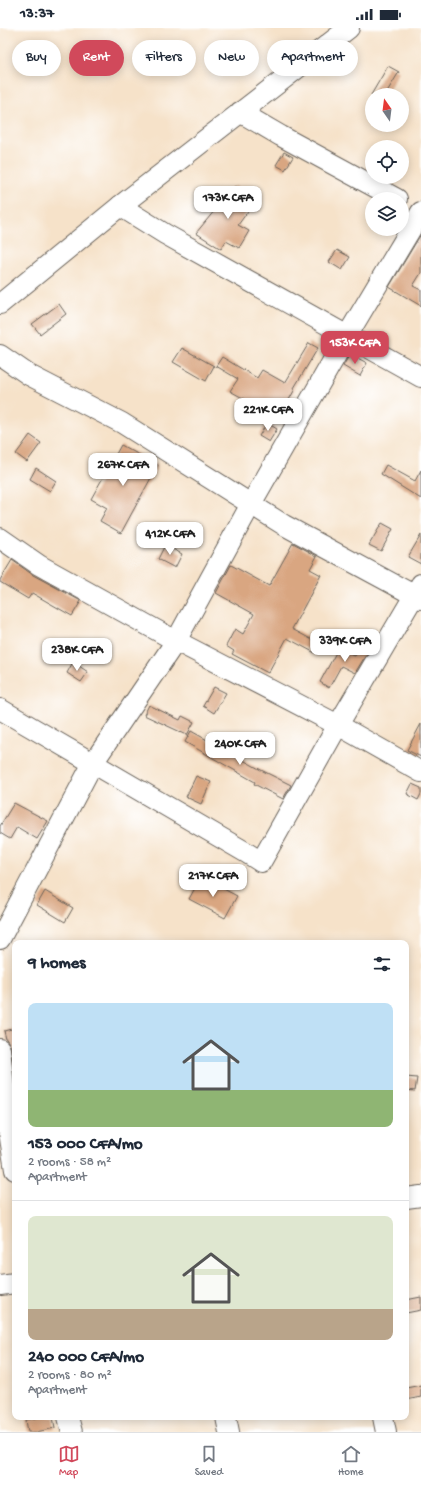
<!DOCTYPE html>
<meta charset="utf-8">
<style>
:root{--surface:#fff;--page:#f6f6f7;--text:#1f2937;--muted:#747a83;--line:#e0e1e3;--accent:#d1495b}
body{margin:0;font-family:"Gochi Hand",sans-serif;background:var(--page);color:var(--text);height:100vh;display:flex;flex-direction:column;font-size:15px;white-space:nowrap}
*{box-sizing:border-box;margin:0}
p{font-size:13px;color:var(--muted)}
.icon{flex:none;width:22px;height:22px;fill:none;stroke:currentColor;stroke-width:2;stroke-linecap:round;stroke-linejoin:round}
.map{position:relative;flex:1;overflow:hidden}
.panel{position:absolute;left:12px;top:912px;width:397px;height:480px;display:flex;flex-direction:column;background:var(--surface);border-radius:8px;box-shadow:0 2px 10px #0003}
.panel>*{flex:none}
.banner{position:absolute;left:12px;top:12px;width:397px;height:36px;display:flex;gap:8px}
.needle{width:26px;rotate:346deg}
.controls{position:absolute;left:365px;top:60px;display:grid;gap:8px}
.controls a{display:grid;place-items:center;width:44px;height:44px;border-radius:50%;background:var(--surface);box-shadow:0 2px 10px #0003;font-size:20px}
.price{position:absolute;translate:-50% -34px;padding:0 9px;border-radius:8px;background:#fff;color:#222;font-size:13px;line-height:26px;filter:drop-shadow(0 1px 2px #0008)}
.price::after{content:'';position:absolute;left:50%;top:24px;width:12px;height:9px;margin-left:-6px;background:inherit;clip-path:polygon(0 0,100% 0,50% 100%)}
.price.current{background:var(--accent);color:#fff}
ul{padding:0;list-style:none}
li{display:grid;align-content:center;gap:8px;height:212px;padding:0 16px}
li+li{border-top:1px solid var(--line)}
li span{display:grid;place-items:center;height:124px;border-radius:8px;color:#555}
li>.icon{margin-inline-start:auto}
span .icon{width:72px;height:72px;fill:#fffc;stroke-width:1}
li b{font-size:17px}
h2{display:flex;justify-content:space-between;align-items:center;height:48px;padding:0 16px;font-size:17px}
.pill{padding:0 14px;border-radius:18px;background:var(--surface);box-shadow:0 2px 10px #0003;font-size:14px;line-height:36px}
.pill.current{background:var(--accent);color:#fff}
.status{display:flex;justify-content:space-between;align-items:center;height:28px;padding:0 20px;background:var(--surface);direction:ltr}
.status svg{height:11px;fill:currentColor}
.menu{display:flex;justify-content:space-around;align-items:center;height:56px;border-top:1px solid var(--line);background:var(--surface);font-size:11px;color:var(--muted)}
.menu a{display:grid;justify-items:center;gap:2px}
.menu .current{color:var(--accent)}
.map>svg:first-child{display:block}
.building{fill:#d9a681}
.lines{fill:none;stroke-linecap:round;stroke-linejoin:round}
.minor-casing{stroke:#686159;stroke-width:22}
.minor{stroke:#fff;stroke-width:20}
</style>
<div class="status"><b>13:37</b><svg viewBox="0 0 49 12"><path d="M0 12V9h3v3zM5 12V6h3v6zM10 12V3h3v9zM15 12V0h3v12zM26 1h20v11H26zM47 4h2v5h-2z"/></svg></div>
<div class="map">
<svg width="421" height="1404" viewBox="0 0 421 1404">
<rect width="100%" height="100%" fill="#fff"/>
<filter id="ink" filterUnits="userSpaceOnUse"><feTurbulence type="fractalNoise" baseFrequency=".025" numOctaves="2"/><feDisplacementMap in="SourceGraphic" scale="8" xChannelSelector="R" yChannelSelector="G"/><feConvolveMatrix kernelMatrix="1 2 1 2 8 2 1 2 1" color-interpolation-filters="sRGB"/></filter>
<filter id="wash" filterUnits="userSpaceOnUse"><feTurbulence type="fractalNoise" baseFrequency=".012" numOctaves="4" result="noise"/><feDisplacementMap in="SourceGraphic" scale="16" xChannelSelector="R" yChannelSelector="G"/><feGaussianBlur stdDeviation="0.9" result="paint"/><feColorMatrix in="noise" values="0 0 0 0 0 0 0 0 0 0 0 0 0 0 0 0 0 1.4 0 .05"/><feComposite in="paint" operator="in"/></filter>
<g filter="url(#wash)">
<rect width="100%" height="100%" fill="#f6e2c9"/>
<g id="blocks">
<!-- building -->
<g class="building">
<path d="M388 38 399 44 385 67H371Z"/>
<path d="M284 124 293 129 285 142 276 137Z"/>
<path d="M235 158 256 172 238 197 249 203 239 220 226 213 221 221 196 205Z"/>
<path d="M421 206V245L413 258 421 262V278L389 259Z"/>
<path d="M337 222 350 229 342 242 329 234Z"/>
<path d="M59 276 66 286 40 306 32 296Z"/>
<path d="M309 315 318 320 294 360 295 361 279 390 230 363 238 351 216 338 222 329 257 350 262 342 285 355Z"/>
<path d="M182 320 214 338 206 353 173 334Z"/>
<path d="M350 326 367 335 360 348 343 338Z"/>
<path d="M267 395 277 401 269 414 259 408Z"/>
<path d="M30 407 41 415 27 434 16 426Z"/>
<path d="M121 417 158 437 121 505 100 493 107 480 91 471Z"/>
<path d="M386 437 415 453 421 442V471L381 446Z"/>
<path d="M36 440 56 453 50 463 30 451Z"/>
<path d="M382 495 393 501 381 523 369 517Z"/>
<path d="M421 507V536L408 529Z"/>
<path d="M293 515 317 528 310 541 321 547 292 601 320 616 315 625 287 610 268 645 232 626 234 623 226 618 235 601 243 606 254 586 216 565 231 537 269 558Z"/>
<path d="M165 517 182 526 175 540 158 531Z"/>
<path d="M12 532 33 547 81 573 72 588 32 565 28 571 0 554V552Z"/>
<path d="M364 613 372 617 355 645 341 638 329 660 320 654 339 619 355 628Z"/>
<path d="M73 634 88 644 81 654 67 645Z"/>
<path d="M214 659 226 665 214 685 203 678Z"/>
<path d="M149 677 180 692 182 688 194 694 187 707 144 687Z"/>
<path d="M421 696V729L407 722Z"/>
<path d="M191 703 261 742 291 757 283 771 254 756 255 754 185 714Z"/>
<path d="M196 748 211 754 201 776 186 769Z"/>
<path d="M412 756 421 760V766L418 772 407 766Z"/>
<path d="M14 775 48 793 37 811 17 799 10 811 0 805V798Z"/>
<path d="M201 849 237 868 225 890 189 871Z"/>
<path d="M45 863 73 880 65 894 37 877Z"/>
<path d="M15 1000V1033H13L11 1019 9 1015 6 1011 4 1003Z"/>
<path d="M406 1049 417 1050 415 1063 406 1062Z"/>
<path d="M421 1269V1282L406 1285V1272Z"/>
<path d="M421 1357V1369L406 1372V1360Z"/>
<path d="M41 1389H53L55 1400 36 1404H28L26 1392Z"/>
</g>
</g>
</g>
<g filter="url(#ink)">
<use href="#blocks" fill-opacity="0" stroke="#686159" stroke-width="1"/>
<g class="lines">
<!-- minor casing -->
<g class="minor-casing">
<g id="minor">
<path d="M240 84 281 108 397 171"/>
<path d="M120 178 165 206 421 349"/>
<path d="M0 276 120 178 349 0"/>
<path d="M0 327 29 347 122 395 284 497 421 571"/>
<path d="M0 510 39 537 176 613 338 697 421 744"/>
<path d="M0 681 247 825 261 834 338 697 421 556"/>
<path d="M0 911 93 735 176 613 251 476 347 308 421 184"/>
<path d="M0 1021 9 1104 15 1142"/>
<path d="M406 1170 421 1168"/>
<path d="M0 1257 15 1255"/>
<path d="M68 1389 72 1404"/>
<path d="M226 1389 229 1404"/>
<path d="M383 1389 386 1404"/>
</g>
</g>
<!-- minor -->
<use href="#minor" class="minor"/>
</g>
</g>
</svg>
<div class="controls">
<a><svg class="needle" viewBox="-14 -14 28 28"><path d="M0-13l5 13h-10z" fill="#e53935"/><path d="M0 13l5-13h-10z" fill="#747a83"/></svg></a>
<a><svg class="icon" aria-label="locate" viewBox="0 0 24 24"><circle cx="12" cy="12" r="6"/><path d="M12 2v4M12 18v4M2 12h4M18 12h4"/></svg></a>
<a><svg class="icon" aria-label="layers" viewBox="0 0 24 24"><path d="M12 4l9 5-9 5-9-5zM3 14l9 5 9-5"/></svg></a>
</div>
<b class="price" style="left:228px;top:192px">173K CFA</b>
<b class="price current" style="left:355px;top:337px">153K CFA</b>
<b class="price" style="left:268px;top:404px">221K CFA</b>
<b class="price" style="left:123px;top:459px">267K CFA</b>
<b class="price" style="left:170px;top:528px">412K CFA</b>
<b class="price" style="left:345px;top:635px">339K CFA</b>
<b class="price" style="left:77px;top:644px">238K CFA</b>
<b class="price" style="left:240px;top:738px">240K CFA</b>
<b class="price" style="left:213px;top:870px">217K CFA</b>
<div class="banner">
<a class="pill">Buy</a>
<a class="pill current">Rent</a>
<a class="pill">Filters</a>
<a class="pill">New</a>
<a class="pill">Apartment</a>
</div>
<section class="panel">
<h2>9 homes<svg class="icon" aria-label="filters" viewBox="0 0 24 24"><path d="M4 7h16M4 17h16"/><circle cx="9" cy="7" r="2"/><circle cx="15" cy="17" r="2"/></svg></h2>
<ul>
<li><span style="background:linear-gradient(#bfe0f5 70%,#8fb573 0)"><svg class="icon" aria-label="home" viewBox="0 0 24 24"><path d="M3 11l9-7 9 7M6 9v11h12V9"/></svg></span><div><b>153 000 CFA/mo</b><p>2 rooms · 58 m²</p><p>Apartment</p></div></li>
<li><span style="background:linear-gradient(#dfe7d0 75%,#b9a48a 0)"><svg class="icon" aria-label="home" viewBox="0 0 24 24"><path d="M3 11l9-7 9 7M6 9v11h12V9"/></svg></span><div><b>240 000 CFA/mo</b><p>2 rooms · 80 m²</p><p>Apartment</p></div></li>
</ul>
</section>
</div>
<nav class="menu">
<a class="current"><svg class="icon" aria-label="map" viewBox="0 0 24 24"><path d="M3 6l6-2 6 2 6-2v14l-6 2-6-2-6 2zM9 4v14M15 6v14"/></svg>Map</a>
<a><svg class="icon" aria-label="saved" viewBox="0 0 24 24"><path d="M7 4h10v16l-5-4-5 4z"/></svg>Saved</a>
<a><svg class="icon" aria-label="home" viewBox="0 0 24 24"><path d="M3 11l9-7 9 7M6 9v11h12V9"/></svg>Home</a>
</nav>
